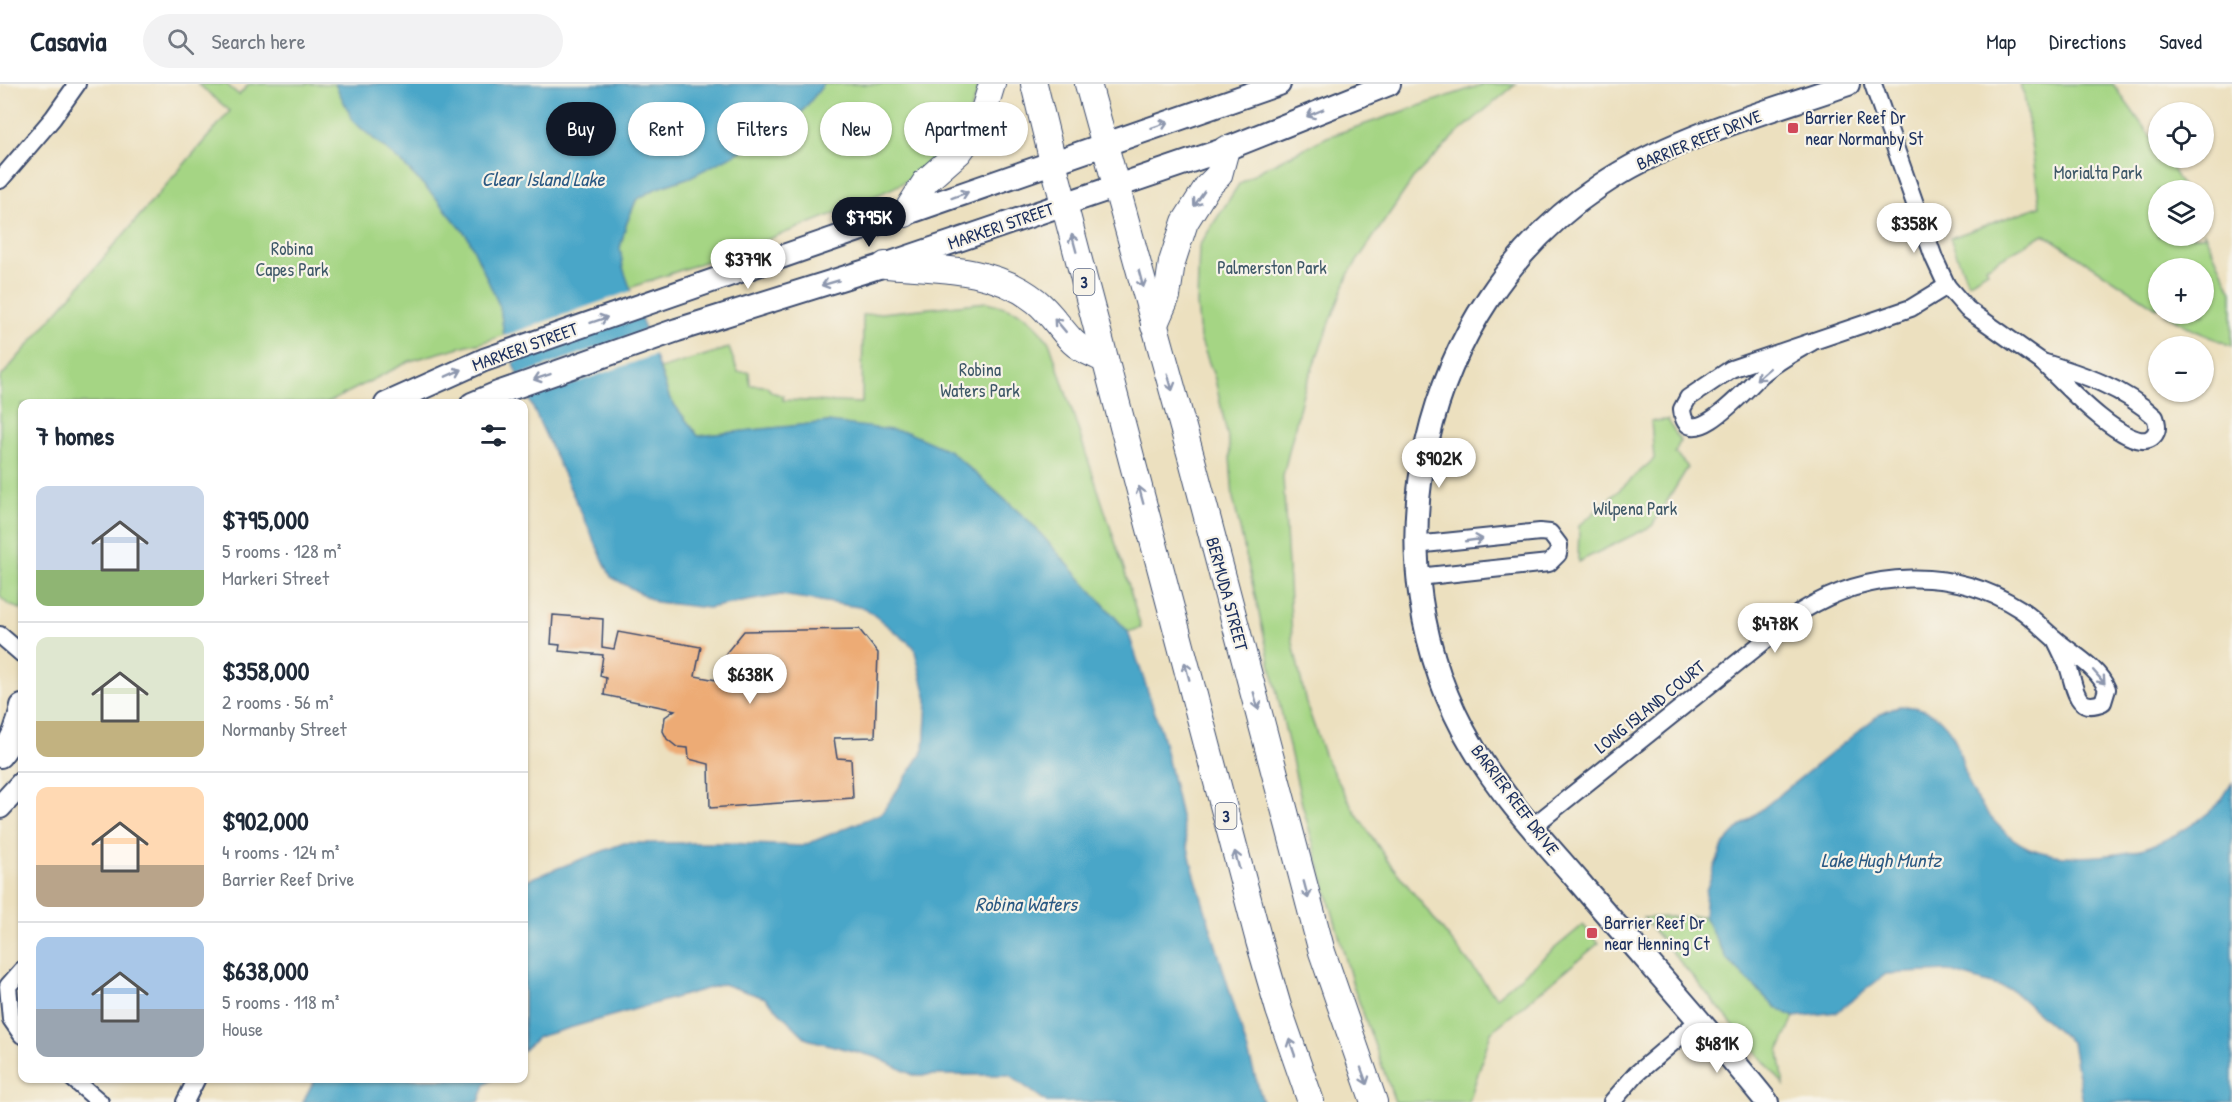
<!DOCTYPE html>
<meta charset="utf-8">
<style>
:root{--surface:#fff;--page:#f2f2f3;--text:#1f2937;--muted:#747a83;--line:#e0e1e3;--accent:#111827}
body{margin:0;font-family:"Patrick Hand",sans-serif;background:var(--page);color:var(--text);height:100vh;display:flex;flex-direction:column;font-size:22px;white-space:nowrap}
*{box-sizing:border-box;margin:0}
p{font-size:20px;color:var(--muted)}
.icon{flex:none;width:33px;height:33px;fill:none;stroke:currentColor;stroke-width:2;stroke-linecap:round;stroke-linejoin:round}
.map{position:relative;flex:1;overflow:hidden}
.panel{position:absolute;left:18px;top:315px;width:510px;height:684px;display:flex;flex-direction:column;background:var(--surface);border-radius:12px;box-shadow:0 2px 4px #0004}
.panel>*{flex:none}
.banner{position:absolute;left:546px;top:18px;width:570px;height:54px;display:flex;gap:12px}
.tools{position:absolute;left:2148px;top:18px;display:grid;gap:12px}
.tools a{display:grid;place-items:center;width:66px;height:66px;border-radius:50%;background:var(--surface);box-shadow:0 2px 4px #0004;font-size:30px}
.price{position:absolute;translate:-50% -51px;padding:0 14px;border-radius:21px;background:#fff;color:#222;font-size:20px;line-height:39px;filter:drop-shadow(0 2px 3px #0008)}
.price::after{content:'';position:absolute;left:50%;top:36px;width:18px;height:14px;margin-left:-9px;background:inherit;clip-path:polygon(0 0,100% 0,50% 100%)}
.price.current{background:var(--accent);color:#fff}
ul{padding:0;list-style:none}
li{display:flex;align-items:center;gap:18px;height:150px;padding:0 18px}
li+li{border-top:2px solid var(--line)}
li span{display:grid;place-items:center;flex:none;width:168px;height:120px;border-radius:12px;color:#555}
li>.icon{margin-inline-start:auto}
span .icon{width:72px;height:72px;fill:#fffc;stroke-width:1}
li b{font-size:26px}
h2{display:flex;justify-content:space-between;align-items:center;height:72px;padding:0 18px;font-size:26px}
.chip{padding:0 21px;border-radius:27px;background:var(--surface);box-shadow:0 2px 4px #0004;font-size:21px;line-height:54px}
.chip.current{background:var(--accent);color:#fff}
header{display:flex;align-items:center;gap:36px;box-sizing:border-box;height:84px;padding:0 30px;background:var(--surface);border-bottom:2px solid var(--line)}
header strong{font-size:28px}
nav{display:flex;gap:33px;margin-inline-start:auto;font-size:21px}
.search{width:420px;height:54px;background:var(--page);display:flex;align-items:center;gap:15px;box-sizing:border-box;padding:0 21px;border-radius:33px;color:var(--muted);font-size:22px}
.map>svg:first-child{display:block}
.green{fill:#a5d584;stroke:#608271;stroke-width:1.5}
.water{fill:#49a6c8;stroke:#326a93;stroke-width:1.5}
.pier{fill:#ece0bf}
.building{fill:#edab74}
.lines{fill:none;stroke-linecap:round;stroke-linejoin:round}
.street-casing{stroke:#3a4a6d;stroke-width:20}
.secondary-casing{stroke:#3a4a6d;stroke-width:26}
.primary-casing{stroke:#3a4a6d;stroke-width:28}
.street{stroke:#fff;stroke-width:16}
.secondary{stroke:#fff;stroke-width:22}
.primary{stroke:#fff;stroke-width:26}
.oneway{stroke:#8d97ae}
.poi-dot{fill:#d1495b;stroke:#f7f3e8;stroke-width:2}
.labels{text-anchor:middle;stroke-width:4.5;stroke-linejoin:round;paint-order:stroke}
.shield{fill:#f7f3e8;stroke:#5d6a87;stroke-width:1.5}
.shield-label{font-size:16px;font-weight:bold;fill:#1b2f5e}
.poi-label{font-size:18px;fill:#1b2f5e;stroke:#f7f3e8;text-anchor:start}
.street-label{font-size:18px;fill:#1b2f5e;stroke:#f7f3e8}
.park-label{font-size:18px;fill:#3e5868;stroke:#f7f3e8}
.water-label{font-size:20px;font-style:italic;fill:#2b5983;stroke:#f7f3e8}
</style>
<header>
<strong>Casavia</strong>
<div class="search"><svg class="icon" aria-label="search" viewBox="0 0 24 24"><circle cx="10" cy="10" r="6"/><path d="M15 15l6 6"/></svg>Search here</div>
<nav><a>Map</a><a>Directions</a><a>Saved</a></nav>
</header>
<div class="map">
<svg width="2232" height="1018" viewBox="0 0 2232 1018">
<rect width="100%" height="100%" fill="#f7f3e8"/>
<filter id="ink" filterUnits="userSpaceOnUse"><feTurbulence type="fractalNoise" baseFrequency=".0167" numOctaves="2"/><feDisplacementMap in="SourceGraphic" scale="12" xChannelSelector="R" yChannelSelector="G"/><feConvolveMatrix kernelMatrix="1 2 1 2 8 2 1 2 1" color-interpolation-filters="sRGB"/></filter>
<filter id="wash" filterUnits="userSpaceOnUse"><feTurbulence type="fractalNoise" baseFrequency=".008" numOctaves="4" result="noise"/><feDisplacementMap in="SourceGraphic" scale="24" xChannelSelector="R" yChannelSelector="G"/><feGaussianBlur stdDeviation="1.35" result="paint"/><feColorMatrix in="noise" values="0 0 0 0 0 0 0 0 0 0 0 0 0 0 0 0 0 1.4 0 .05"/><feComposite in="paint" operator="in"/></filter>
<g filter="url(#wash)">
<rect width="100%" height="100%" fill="#ece0bf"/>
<!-- green -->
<g class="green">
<path d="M198 0H226L239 11 249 0H335L354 38 402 79 437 115 468 153 500 223 504 251 478 260H471L410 277 327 319 22 320V525H21L9 521 0 513V294L230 27Z"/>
<path d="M824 0H979C972 33 953 62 926 83 905 101 879 110 854 121 781 153 705 177 630 204L623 184 620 164 626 141 637 115 655 105 690 93 801 29Z"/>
<path d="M1484 0H1516L1460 47 1415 92 1349 189 1303 309 1283 392 1292 554 1306 619 1325 673 1354 726 1388 777 1496 913 1583 841 1599 859 1491 948 1469 1018H1395L1353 901 1302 720 1233 414 1229 359 1215 295 1200 254 1197 220 1199 162 1239 100 1261 86 1327 53Z"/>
<path d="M2019 0H2113L2158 63V74H2166L2184 106H2158V152H2204V148L2232 208V262L2191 245 2166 230H2204V184H2158V225L2044 150 1986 183 1988 187 1968 199 1950 154 2040 122 2024 10Z"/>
<path d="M987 218C1022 227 1029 230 1050 260L1124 485 1141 544 1128 548 1030 438 950 367 828 338 698 352 670 315 660 285 729 264 738 288H749L750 301 766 302 772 308 783 312V316L862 319 863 231Z"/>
<path d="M1668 336 1680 357 1675 369 1688 383 1652 442 1578 478 1579 442 1654 375 1651 337Z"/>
<path d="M1704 832 1726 874 1774 922 1794 933 1779 967 1784 1001 1643 834Z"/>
</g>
<!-- water -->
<g class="water">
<path d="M335 0H824L801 29 771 52 690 93 655 105 636 116 626 141 620 164 623 184 670 315 698 352 828 338 907 348 950 367 1030 438 1128 548 1162 650 1193 785 1263 1018H1047L1009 991H913L876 973 807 955 765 914 723 900 538 953 524 966V797L624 759H727L802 762 882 729 924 666 927 616 914 563 865 524 781 511 708 524 656 518 611 493 515 285 504 251 500 223 468 153 437 115 402 79 354 38Z"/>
<path d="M1899 622C1923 622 1939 629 1952 650 1961 665 1963 689 1972 706 1984 728 2006 754 2029 764 2059 776 2098 774 2129 768 2159 762 2194 743 2217 721 2223 715 2227 706 2232 699V1018H2083L2072 959 2012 906 1948 887 1886 890 1837 928 1794 933 1774 922 1726 874 1704 832 1706 807 1714 784 1724 760 1741 742 1861 645 1879 631Z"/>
<path d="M315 995V994L493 995 485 1001 479 1018H303Z"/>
</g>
<!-- pier -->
<g class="pier">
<path d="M634 206 644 232 510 279 501 253Z"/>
<path d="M649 245 658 270 526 316 515 293Z"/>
</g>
<g id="blocks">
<!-- building -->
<path class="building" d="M553 531 603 535 602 563 614 565 618 548 701 563 695 592 722 597 726 569 744 547 859 545 878 569 875 653 834 654 837 674 851 675 853 714 710 724 709 680 689 675 688 664 677 663 667 655 663 647 665 633 675 626 604 611 606 594 600 592 603 571 559 567 560 561 551 560Z"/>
</g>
</g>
<g filter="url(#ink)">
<use href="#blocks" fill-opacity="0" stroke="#3a4a6d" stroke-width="1.5"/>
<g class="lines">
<!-- street casing -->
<g class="street-casing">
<g id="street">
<path d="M1873 0 1934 174 1947 202 1967 225 2042 278"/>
<path d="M0 96 53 34 77 0"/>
<path d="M1812 258C1794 268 1776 278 1761 291 1749 302 1686 375 1682 325L1688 314 1731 285 1911 224 1947 202"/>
<path d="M2042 278C2082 290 2124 304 2155 333 2158 341 2159 348 2151 354 2128 370 2058 294 2042 278Z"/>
<path d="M1415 461 1540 448 1550 449 1559 461 1558 470 1549 479 1418 493"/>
<path d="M0 551 22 570"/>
<path d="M1532 743 1802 527C1868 486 1953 482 2020 525 2033 534 2043 545 2055 555 2073 571 2097 582 2107 605L2103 618C2076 630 2075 604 2069 585 2065 575 2060 565 2055 555"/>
<path d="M22 886 8 902 11 935 22 951"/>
<path d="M72 994 100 1018"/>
<path d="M185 1018 197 994"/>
<path d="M1612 1018 1636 990 1698 937"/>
</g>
</g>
<!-- secondary casing -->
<g class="secondary-casing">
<g id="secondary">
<path d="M386 320 484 276 1279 0"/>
<path d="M472 320 498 309 677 246 885 181 1226 65 1389 0"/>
<path d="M0 672C12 658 19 639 22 622"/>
<path d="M0 723 22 699"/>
<path d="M1767 1018C1707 943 1642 872 1580 799 1543 756 1503 714 1474 665 1361 477 1420 222 1601 101 1672 53 1768 28 1848 0"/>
</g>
</g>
<!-- primary casing -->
<g class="primary-casing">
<g id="primary">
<path d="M1034 0 1053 78 1259 857 1279 926 1311 1018"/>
<path d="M1088 0 1192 376 1322 868 1374 1018"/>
<path d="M905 130 926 97 959 68 975 46 985 23 992 0"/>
<path d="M885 181C937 185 993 183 1036 217 1051 229 1060 245 1073 258 1081 266 1096 271 1105 276"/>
<path d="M1154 242 1167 212 1172 178 1185 138 1207 103 1219 91 1226 65"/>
</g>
</g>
<!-- street -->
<use href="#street" class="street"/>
<!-- secondary -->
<use href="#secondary" class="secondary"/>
<!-- primary -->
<use href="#primary" class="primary"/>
</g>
<!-- one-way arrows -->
<defs><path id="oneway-shaft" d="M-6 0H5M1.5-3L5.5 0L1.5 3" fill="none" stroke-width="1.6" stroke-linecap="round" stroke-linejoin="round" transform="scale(1.5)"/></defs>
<g class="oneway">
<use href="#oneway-shaft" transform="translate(1315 29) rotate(157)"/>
<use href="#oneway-shaft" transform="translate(1160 41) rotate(-19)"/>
<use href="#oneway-shaft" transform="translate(960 111) rotate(-20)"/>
<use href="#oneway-shaft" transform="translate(1199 115) rotate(125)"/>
<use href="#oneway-shaft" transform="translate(1074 159) rotate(-105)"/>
<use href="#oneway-shaft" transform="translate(1141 195) rotate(75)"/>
<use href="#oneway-shaft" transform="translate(830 199) rotate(164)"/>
<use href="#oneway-shaft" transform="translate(599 236) rotate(-19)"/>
<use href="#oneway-shaft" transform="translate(1060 241) rotate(-130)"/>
<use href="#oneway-shaft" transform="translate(454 289) rotate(-24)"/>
<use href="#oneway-shaft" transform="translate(1763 290) rotate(139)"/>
<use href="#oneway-shaft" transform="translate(542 293) rotate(161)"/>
<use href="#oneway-shaft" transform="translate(1170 298) rotate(74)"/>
<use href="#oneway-shaft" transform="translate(1141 411) rotate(-105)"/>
<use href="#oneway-shaft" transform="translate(1474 456) rotate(-8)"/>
<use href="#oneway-shaft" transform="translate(1187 587) rotate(-105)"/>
<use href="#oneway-shaft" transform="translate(2099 593) rotate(49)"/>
<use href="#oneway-shaft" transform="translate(1256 617) rotate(75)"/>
<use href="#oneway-shaft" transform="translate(1237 776) rotate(-105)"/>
<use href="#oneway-shaft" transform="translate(1306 806) rotate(75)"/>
<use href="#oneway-shaft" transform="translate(1292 963) rotate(-109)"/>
<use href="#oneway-shaft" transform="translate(1364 992) rotate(70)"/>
</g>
</g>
<!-- markers -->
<g class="poi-dot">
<rect x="1787" y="38" width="12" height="12" rx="3"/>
<rect x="1586" y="843" width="12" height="12" rx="3"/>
</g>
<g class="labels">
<!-- shield labels -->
<g class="shield">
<rect x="1073.5" y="185" width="21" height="26" rx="4.5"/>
<rect x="1215.5" y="719" width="21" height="26" rx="4.5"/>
</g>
<g class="shield-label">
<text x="1084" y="204">3</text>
<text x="1226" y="738">3</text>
</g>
<!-- poi labels -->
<g class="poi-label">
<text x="1805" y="40">Barrier Reef Dr<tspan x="1805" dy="21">near Normanby St</tspan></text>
<text x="1604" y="845">Barrier Reef Dr<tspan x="1604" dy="21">near Henning Ct</tspan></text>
</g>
<!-- street labels -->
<g class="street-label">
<text transform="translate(1699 56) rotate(-22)" y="6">BARRIER REEF DRIVE</text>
<text transform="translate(1001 142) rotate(-19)" y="6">MARKERI STREET</text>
<text transform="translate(525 263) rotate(-20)" y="6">MARKERI STREET</text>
<text transform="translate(1227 510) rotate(75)" y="6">BERMUDA STREET</text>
<text transform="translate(1650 623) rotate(-39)" y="6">LONG ISLAND COURT</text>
<text transform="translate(1515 716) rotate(53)" y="6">BARRIER REEF DRIVE</text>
</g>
<!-- park labels -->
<g class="park-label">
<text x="2098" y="95">Morialta Park</text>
<text x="292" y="171">Robina<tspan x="292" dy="21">Capes Park</tspan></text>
<text x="1272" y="190">Palmerston Park</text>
<text x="980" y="292">Robina<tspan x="980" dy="21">Waters Park</tspan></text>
<text x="1635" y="431">Wilpena Park</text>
</g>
<!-- water labels -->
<g class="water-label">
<text x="543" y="102">Clear Island Lake</text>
<text x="1881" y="783">Lake Hugh Muntz</text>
<text x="1026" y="827">Robina Waters</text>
</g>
</g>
</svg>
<div class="tools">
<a><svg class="icon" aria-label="locate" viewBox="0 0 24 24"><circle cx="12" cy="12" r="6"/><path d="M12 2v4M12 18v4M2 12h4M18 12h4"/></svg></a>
<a><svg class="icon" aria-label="layers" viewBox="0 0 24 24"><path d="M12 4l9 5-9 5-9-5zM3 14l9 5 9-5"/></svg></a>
<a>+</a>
<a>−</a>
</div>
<b class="price current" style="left:869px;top:164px">$795K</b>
<b class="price" style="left:1914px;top:170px">$358K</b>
<b class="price" style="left:748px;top:206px">$379K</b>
<b class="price" style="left:1439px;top:405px">$902K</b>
<b class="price" style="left:1775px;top:570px">$478K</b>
<b class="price" style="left:750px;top:621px">$638K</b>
<b class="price" style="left:1717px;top:990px">$481K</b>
<div class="banner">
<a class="chip current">Buy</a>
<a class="chip">Rent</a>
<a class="chip">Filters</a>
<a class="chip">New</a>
<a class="chip">Apartment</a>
</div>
<section class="panel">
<h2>7 homes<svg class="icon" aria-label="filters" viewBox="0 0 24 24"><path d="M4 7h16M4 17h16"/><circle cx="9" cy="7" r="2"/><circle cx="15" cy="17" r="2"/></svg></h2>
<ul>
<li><span style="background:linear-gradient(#c9d6e8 70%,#8fb573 0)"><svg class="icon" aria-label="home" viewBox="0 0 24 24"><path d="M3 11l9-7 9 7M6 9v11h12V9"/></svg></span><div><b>$795,000</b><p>5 rooms · 128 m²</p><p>Markeri Street</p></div></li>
<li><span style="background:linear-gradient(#dfe7d0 70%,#c2b280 0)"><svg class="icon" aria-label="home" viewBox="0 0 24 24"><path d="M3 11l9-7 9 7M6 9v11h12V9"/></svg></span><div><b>$358,000</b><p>2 rooms · 56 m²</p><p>Normanby Street</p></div></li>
<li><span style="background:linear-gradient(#ffd9b3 65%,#b9a48a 0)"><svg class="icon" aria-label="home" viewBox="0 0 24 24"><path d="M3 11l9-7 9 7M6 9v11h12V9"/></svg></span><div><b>$902,000</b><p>4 rooms · 124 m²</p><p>Barrier Reef Drive</p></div></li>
<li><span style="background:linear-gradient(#a9c7e8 60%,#9aa5b1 0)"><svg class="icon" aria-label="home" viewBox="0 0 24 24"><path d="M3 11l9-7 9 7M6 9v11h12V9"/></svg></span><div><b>$638,000</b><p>5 rooms · 118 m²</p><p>House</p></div></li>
</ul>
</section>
</div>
